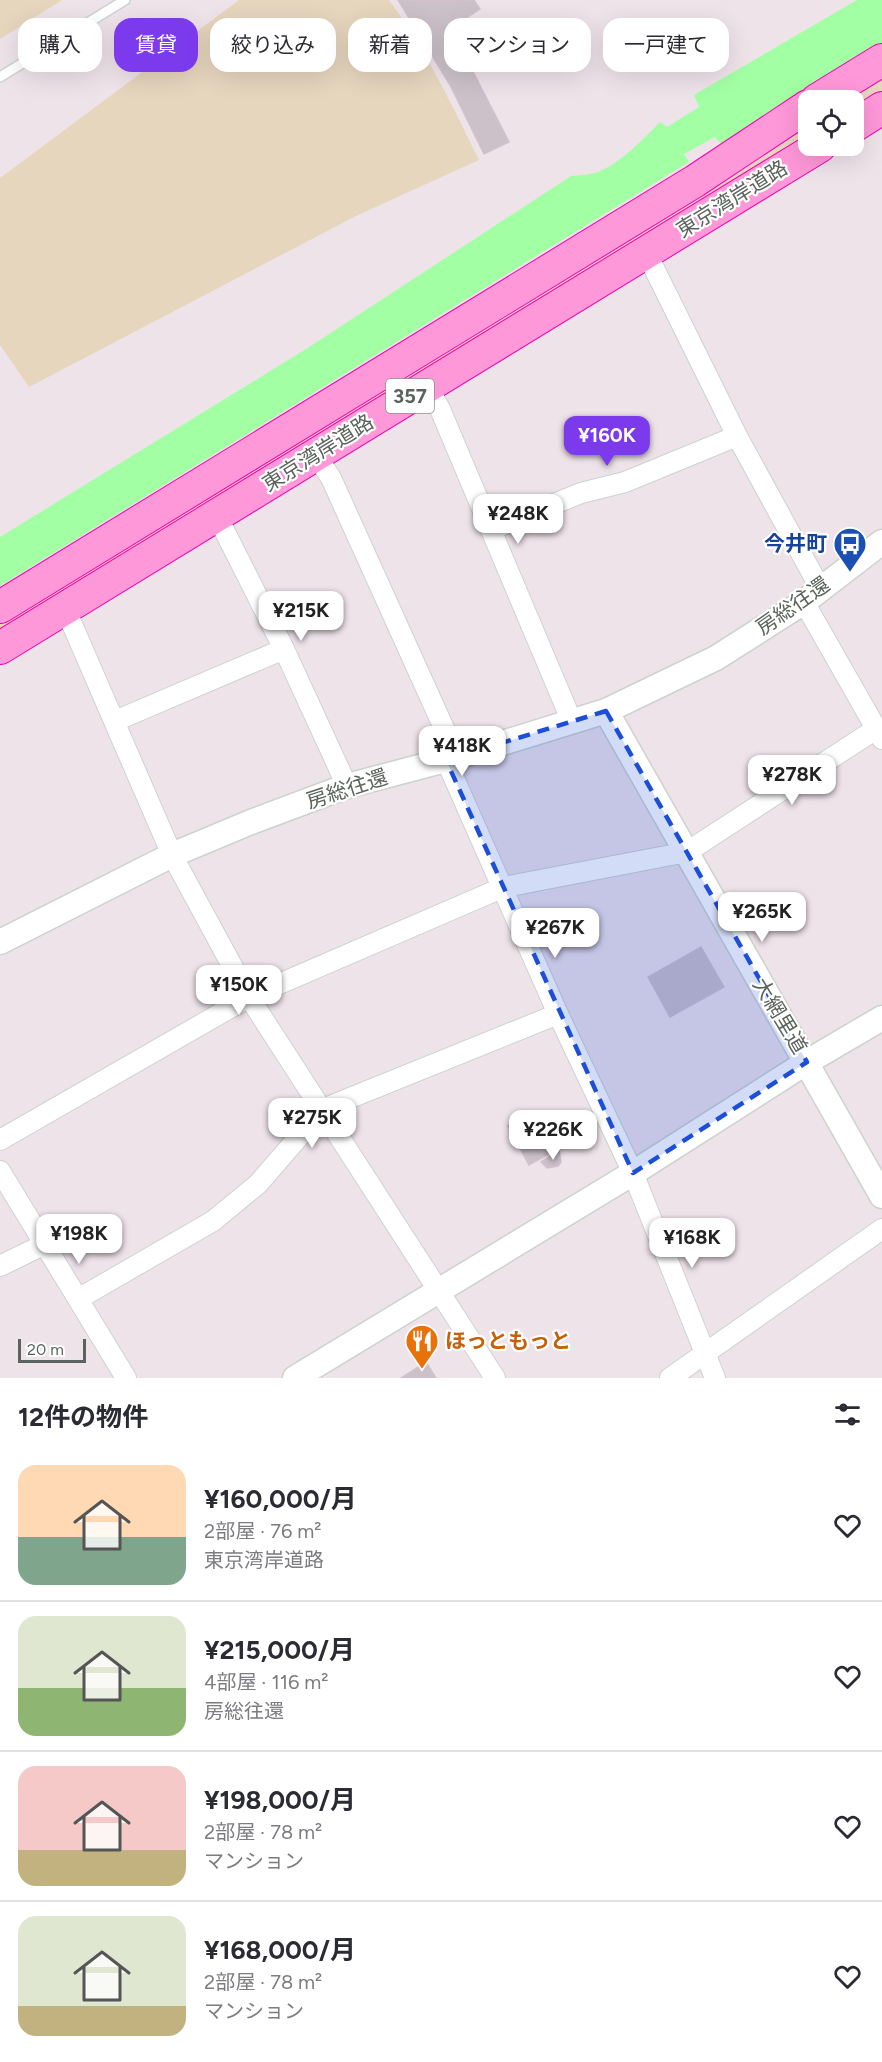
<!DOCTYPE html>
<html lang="ja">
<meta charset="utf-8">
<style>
:root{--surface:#fff;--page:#f7f7f7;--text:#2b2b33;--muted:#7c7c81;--line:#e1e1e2;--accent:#7c3aed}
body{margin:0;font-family:Figtree,"Noto Sans JP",sans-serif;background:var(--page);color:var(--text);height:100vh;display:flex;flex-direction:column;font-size:22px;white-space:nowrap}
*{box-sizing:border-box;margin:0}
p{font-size:20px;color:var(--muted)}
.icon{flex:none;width:33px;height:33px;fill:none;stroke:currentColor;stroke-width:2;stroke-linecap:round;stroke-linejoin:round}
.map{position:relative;height:1378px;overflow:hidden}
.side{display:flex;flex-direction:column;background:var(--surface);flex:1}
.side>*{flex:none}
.guide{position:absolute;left:18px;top:18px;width:846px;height:54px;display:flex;gap:12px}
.fabs{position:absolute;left:798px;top:90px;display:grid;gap:12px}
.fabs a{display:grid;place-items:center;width:66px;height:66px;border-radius:12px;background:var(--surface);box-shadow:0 6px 24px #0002;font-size:30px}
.scale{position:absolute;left:18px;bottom:15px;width:68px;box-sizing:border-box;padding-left:6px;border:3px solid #5b645c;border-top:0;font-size:16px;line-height:21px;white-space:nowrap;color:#5b645c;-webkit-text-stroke:4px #fff;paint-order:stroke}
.price{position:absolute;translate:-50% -51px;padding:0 14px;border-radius:12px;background:#fff;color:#222;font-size:20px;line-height:39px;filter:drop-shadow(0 2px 3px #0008)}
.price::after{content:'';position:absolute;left:50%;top:36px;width:18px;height:14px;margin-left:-9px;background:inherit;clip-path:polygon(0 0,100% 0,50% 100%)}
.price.on{background:var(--accent);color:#fff}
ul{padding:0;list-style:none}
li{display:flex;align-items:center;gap:18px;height:150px;padding:0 18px}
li+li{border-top:2px solid var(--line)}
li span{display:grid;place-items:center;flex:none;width:168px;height:120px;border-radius:18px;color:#555}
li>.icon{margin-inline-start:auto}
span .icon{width:72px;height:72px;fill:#fffc;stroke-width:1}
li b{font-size:26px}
h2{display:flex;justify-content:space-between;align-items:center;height:72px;padding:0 18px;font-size:26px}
.tag{padding:0 21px;border-radius:18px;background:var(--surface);box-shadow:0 6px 24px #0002;font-size:21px;line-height:54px}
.tag.on{background:var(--accent);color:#fff}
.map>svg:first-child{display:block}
.green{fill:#e7d6be}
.water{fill:#a2ffa4}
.building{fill:#ccc1c9;stroke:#d3c1ce;stroke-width:1.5}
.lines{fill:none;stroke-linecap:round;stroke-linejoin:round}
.service-casing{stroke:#ccd3cd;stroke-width:12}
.minor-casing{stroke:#ccd3cd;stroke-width:22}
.tertiary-casing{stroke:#ccd3cd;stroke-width:27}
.trunk-casing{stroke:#f100af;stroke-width:34}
.service{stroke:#fff;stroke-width:9}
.minor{stroke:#fff;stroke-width:20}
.tertiary{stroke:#fff;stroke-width:24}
.trunk{stroke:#ff98d9;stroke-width:32}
.marked{fill:#1d4ed8;fill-opacity:0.2;stroke:#1d4ed8;stroke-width:4.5;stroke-dasharray:12 8;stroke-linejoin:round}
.labels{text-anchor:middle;stroke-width:4.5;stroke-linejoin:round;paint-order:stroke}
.shield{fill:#fff;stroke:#8c928d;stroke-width:1.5}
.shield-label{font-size:20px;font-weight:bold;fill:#5b645c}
.street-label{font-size:21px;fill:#5b645c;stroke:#fff}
.transit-label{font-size:21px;font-weight:bold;fill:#164399;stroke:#fff;text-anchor:end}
.food-label{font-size:21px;font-weight:bold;fill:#c56008;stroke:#fff;text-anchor:start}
</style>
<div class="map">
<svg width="882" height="1378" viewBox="0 0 882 1378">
<rect width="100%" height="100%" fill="#efe3ea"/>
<!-- green -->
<g class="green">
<path d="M0 0H62L0 39Z"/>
<path d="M239 0H389C426 50 452 105 479 160L356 216 29 387 0 345V178Z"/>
<path d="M882 76V93L854 111V100H837Z"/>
<path d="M808 119V139L0 633V618Z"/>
</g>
<!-- water -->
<path class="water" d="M857 0H882V48L721 144 715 137 684 154 689 162 0 586V537L306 349 571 176C579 175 590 175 598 172 622 162 642 140 660 122L667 127 699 107 694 95Z"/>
<!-- building -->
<g class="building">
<path d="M398 0H474L480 9 466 18 478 36 461 48 509 142 484 154 450 85Z"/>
<path d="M701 947 724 987 670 1017 648 977Z"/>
<path d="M535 1112 556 1150 529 1165 508 1126Z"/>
<path d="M559 1151 561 1162 558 1166 547 1168 541 1162Z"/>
<path d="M426 1362 436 1378H401Z"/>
</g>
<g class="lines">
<!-- service casing -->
<g class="service-casing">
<path id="service" d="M0 77 125 0"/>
</g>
<!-- minor casing -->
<g class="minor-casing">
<g id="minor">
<path d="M646 252 737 436 820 588"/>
<path d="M427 386 440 409 572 722"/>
<path d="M315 454 331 478 457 757"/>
<path d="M217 516 284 649 347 786"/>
<path d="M491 530 581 493 625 482 737 436"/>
<path d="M804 602 882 739"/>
<path d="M65 608 172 855 249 997 495 1378"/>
<path d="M115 721 284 649"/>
<path d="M446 760 558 1014 633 1173 715 1378"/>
<path d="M0 1140 249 997 504 887 687 852 876 729"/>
<path d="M0 1171 126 1378"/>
<path d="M0 1266 43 1245"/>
<path d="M78 1299 213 1221 258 1184 323 1109 558 1014"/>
<path d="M670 1378 882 1229"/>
</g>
</g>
<!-- tertiary casing -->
<g class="tertiary-casing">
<g id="tertiary">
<path d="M606 711 882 1196"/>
<path d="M0 942 172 855 251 822 347 786 457 757 606 711 716 658 804 602 882 542"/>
<path d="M295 1378 633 1173 807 1062 882 1018"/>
</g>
</g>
<!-- trunk casing -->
<g class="trunk-casing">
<g id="trunk">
<path d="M817 100 882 60"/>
<path d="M854 126 882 108"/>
<path d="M0 607 695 181 808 106"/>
<path d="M0 648 820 146"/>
</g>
</g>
<!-- service -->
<use href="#service" class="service"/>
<!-- minor -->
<use href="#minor" class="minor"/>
<!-- tertiary -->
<use href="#tertiary" class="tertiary"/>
<!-- trunk -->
<use href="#trunk" class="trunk"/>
</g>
<!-- marked area -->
<path class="marked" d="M606 711 807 1062 633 1173 446 760Z"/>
<!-- icons -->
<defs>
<g id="bus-pin" transform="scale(1.725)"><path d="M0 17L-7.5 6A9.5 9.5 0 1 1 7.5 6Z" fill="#1a4fb4" stroke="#fff"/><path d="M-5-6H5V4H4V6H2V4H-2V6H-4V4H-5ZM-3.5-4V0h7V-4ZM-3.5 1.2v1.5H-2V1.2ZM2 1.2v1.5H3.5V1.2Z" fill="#fff"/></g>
<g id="restaurant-pin" transform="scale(1.725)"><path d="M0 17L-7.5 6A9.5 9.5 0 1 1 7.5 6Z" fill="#e8710a" stroke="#fff"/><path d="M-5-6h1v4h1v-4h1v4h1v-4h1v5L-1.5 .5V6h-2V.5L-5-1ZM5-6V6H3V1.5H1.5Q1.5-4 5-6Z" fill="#fff"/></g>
</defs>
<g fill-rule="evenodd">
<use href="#bus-pin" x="850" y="544"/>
<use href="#restaurant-pin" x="422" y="1341"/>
</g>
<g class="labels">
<!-- shield labels -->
<rect class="shield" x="386" y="379" width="48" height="34" rx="4.5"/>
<g class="shield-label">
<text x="410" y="403">357</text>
</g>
<!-- street labels -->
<g class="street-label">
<text transform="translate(732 199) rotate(-32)" y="7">東京湾岸道路</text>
<text transform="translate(318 453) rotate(-32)" y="7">東京湾岸道路</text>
<text transform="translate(793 606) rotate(-35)" y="7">房総往還</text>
<text transform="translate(347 789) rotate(-18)" y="7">房総往還</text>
<text transform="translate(780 1016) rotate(59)" y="7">大網里道</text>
</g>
<!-- transit labels -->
<g class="transit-label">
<text x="827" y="551">今井町</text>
</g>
<!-- food labels -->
<g class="food-label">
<text x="445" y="1348">ほっともっと</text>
</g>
</g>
</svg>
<div class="fabs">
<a><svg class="icon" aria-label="locate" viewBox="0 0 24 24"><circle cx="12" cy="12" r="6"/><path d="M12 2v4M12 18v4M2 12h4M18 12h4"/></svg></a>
</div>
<div class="scale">20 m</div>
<b class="price on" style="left:607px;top:467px">¥160K</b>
<b class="price" style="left:518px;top:545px">¥248K</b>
<b class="price" style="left:301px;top:642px">¥215K</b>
<b class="price" style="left:462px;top:777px">¥418K</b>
<b class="price" style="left:792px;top:806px">¥278K</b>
<b class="price" style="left:762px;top:943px">¥265K</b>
<b class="price" style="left:555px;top:959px">¥267K</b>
<b class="price" style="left:239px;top:1016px">¥150K</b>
<b class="price" style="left:312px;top:1149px">¥275K</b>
<b class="price" style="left:553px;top:1161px">¥226K</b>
<b class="price" style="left:79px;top:1265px">¥198K</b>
<b class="price" style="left:692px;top:1269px">¥168K</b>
<div class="guide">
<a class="tag">購入</a>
<a class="tag on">賃貸</a>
<a class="tag">絞り込み</a>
<a class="tag">新着</a>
<a class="tag">マンション</a>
<a class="tag">一戸建て</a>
</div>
</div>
<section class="side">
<h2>12件の物件<svg class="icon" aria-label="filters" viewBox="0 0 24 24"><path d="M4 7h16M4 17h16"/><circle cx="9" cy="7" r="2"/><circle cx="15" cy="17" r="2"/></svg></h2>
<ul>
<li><span style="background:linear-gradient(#ffd9b3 60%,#7fa58c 0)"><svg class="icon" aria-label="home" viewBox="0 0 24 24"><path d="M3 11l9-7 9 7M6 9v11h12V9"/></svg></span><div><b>¥160,000/月</b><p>2部屋 · 76 m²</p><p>東京湾岸道路</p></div><svg class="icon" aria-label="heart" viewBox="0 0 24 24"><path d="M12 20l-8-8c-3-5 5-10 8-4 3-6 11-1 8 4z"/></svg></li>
<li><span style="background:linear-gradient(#dfe7d0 60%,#8fb573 0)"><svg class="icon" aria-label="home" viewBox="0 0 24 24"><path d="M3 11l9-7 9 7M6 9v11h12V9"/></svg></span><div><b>¥215,000/月</b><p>4部屋 · 116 m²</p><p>房総往還</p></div><svg class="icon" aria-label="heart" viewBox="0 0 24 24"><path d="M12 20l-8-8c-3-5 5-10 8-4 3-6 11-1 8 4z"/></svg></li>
<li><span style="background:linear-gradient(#f6c9c9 70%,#c2b280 0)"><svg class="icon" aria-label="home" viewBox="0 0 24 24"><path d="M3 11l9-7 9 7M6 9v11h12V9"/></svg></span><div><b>¥198,000/月</b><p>2部屋 · 78 m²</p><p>マンション</p></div><svg class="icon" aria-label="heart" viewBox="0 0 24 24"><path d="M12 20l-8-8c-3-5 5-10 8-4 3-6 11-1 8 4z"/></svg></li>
<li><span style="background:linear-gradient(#dfe7d0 75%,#c2b280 0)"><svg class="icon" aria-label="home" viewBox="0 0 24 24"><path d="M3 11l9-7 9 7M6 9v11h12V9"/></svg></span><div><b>¥168,000/月</b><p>2部屋 · 78 m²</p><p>マンション</p></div><svg class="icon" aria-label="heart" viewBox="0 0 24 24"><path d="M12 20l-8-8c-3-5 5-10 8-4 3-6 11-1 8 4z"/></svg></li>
</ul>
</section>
